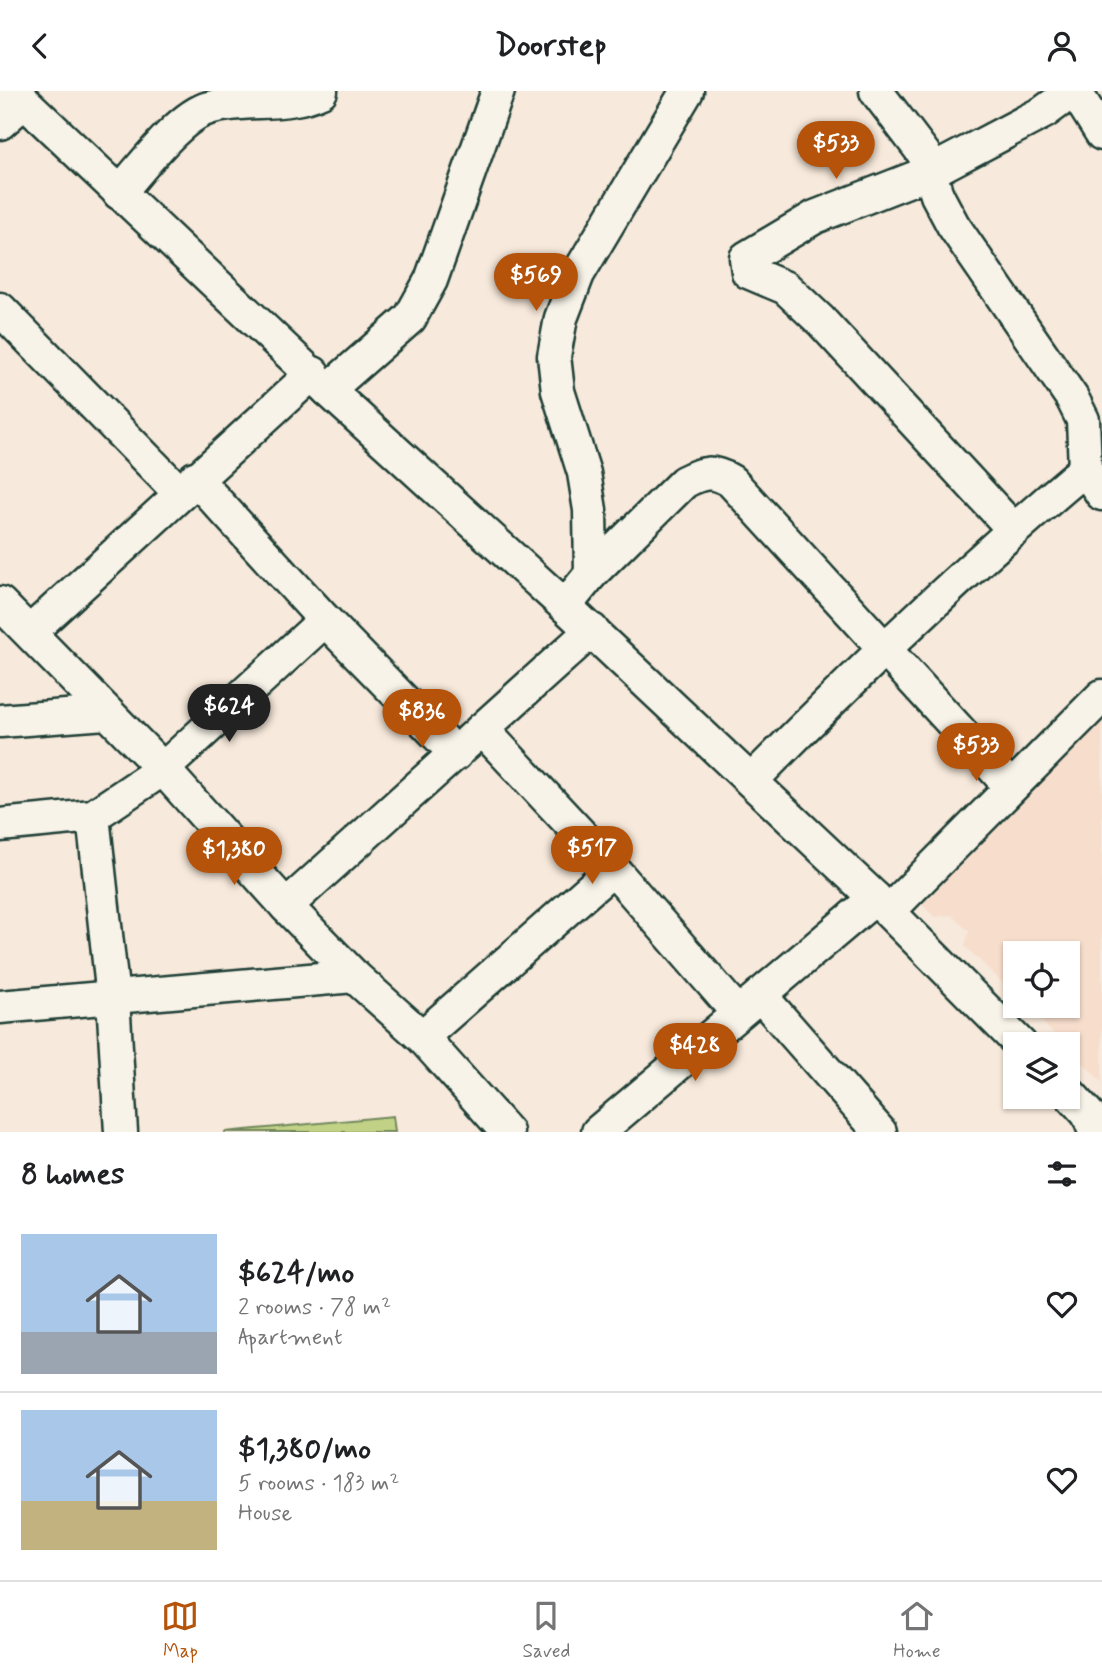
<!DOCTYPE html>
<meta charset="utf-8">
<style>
:root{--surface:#fff;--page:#f2f2f2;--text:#202124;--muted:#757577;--line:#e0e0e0;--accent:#b45309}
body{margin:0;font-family:Mynerve,sans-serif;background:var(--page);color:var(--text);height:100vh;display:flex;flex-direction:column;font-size:26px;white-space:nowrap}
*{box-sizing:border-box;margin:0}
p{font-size:23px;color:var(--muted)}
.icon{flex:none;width:38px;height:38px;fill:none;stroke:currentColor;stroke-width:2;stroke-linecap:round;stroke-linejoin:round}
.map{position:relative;height:1041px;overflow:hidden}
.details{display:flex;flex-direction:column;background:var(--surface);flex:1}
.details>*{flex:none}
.tools{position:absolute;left:1003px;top:850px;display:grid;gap:14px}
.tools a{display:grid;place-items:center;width:77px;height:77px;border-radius:0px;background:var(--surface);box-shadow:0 2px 5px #0004;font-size:35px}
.price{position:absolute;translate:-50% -60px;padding:0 16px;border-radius:24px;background:var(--accent);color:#fff;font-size:23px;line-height:46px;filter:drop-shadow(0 2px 4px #0008)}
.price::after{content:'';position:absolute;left:50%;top:42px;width:21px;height:16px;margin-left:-10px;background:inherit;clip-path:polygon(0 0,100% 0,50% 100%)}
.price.on{background:#222;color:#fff}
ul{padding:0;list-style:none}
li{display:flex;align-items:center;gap:21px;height:175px;padding:0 21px}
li+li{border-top:2px solid var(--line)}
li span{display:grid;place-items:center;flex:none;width:196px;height:140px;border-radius:0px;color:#555}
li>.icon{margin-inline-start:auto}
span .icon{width:84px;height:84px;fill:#fffc;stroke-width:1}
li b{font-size:30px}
h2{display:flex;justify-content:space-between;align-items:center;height:84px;padding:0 21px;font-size:30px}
header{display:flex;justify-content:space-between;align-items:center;height:91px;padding:0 21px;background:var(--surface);font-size:32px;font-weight:700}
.dock{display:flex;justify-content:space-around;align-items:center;height:98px;border-top:2px solid var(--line);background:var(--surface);font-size:19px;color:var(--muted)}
.dock a{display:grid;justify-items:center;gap:4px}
.dock .on{color:var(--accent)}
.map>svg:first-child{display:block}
.built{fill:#f7ddcc}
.green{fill:#c1d185;stroke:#70875c;stroke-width:2}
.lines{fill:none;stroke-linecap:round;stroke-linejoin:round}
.minor-casing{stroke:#1f3d34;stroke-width:37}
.minor{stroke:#f7f3e8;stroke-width:32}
</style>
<header><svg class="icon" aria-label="back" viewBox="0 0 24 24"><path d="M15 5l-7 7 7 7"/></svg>Doorstep<svg class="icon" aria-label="person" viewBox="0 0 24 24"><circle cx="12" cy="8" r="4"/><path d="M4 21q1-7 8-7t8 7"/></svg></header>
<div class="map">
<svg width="1102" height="1041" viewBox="0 0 1102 1041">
<rect width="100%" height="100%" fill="#f7e9db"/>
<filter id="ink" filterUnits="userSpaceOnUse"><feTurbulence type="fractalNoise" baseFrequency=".0143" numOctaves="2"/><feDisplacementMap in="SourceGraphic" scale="14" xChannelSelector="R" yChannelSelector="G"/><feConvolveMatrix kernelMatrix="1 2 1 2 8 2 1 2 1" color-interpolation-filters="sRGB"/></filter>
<g filter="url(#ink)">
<!-- built -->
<path class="built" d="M1102 629V991L1026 915H1068V863H1015V904L965 855 969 840 951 824 935 826 922 813Z"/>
<!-- green -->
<path class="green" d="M393 1025 395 1041H224Z"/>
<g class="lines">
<!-- minor casing -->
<g class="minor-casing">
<g id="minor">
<path d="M13 0 328 299 565 515 875 807 1021 954"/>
<path d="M876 0 924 63 937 104 953 134 1072 307 1083 329 1085 378 1102 403"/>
<path d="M1075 0 1102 43"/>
<path d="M0 32 24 11"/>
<path d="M119 102C140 79 179 25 209 17 246 6 285 17 321 0"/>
<path d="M0 218 180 402"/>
<path d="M328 299 410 227 431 189 498 0"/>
<path d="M195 387 325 529 456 663"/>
<path d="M1013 438 821 230 786 197 748 181 746 167 815 126 930 81 1044 21 1059 10 1064 0"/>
<path d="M591 483 590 419 584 382 558 300 554 265 561 227 578 183 687 0"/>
<path d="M0 512 163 678 286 815 354 885 422 946 507 1041"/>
<path d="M565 515 591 483 684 391C703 381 712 379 731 390L1010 695"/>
<path d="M31 540 313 282"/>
<path d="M0 630 106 622"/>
<path d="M482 638 613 778 737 921"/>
<path d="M751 690C858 581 968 476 1085 378"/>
<path d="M93 725 113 907 121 1041"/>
<path d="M0 734 93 725 163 678 325 529"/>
<path d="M286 815 592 539"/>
<path d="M889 820 1102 605"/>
<path d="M760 904 880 1041"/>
<path d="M0 916 354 885"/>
<path d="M422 946 613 778"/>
<path d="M1068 1001 1088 1023 1095 1041"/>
<path d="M598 1041 875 807"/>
</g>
</g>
<!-- minor -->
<use href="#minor" class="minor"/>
</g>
</g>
</svg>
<div class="tools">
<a><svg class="icon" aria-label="locate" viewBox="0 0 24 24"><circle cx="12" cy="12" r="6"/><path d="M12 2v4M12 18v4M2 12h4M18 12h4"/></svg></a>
<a><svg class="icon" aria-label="layers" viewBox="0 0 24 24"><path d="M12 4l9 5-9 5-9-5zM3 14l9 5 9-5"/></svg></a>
</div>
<b class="price" style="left:836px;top:90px">$533</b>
<b class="price" style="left:536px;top:222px">$569</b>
<b class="price on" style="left:229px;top:653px">$624</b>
<b class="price" style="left:422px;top:658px">$836</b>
<b class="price" style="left:976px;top:692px">$533</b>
<b class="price" style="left:592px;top:795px">$517</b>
<b class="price" style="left:234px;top:796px">$1,380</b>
<b class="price" style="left:695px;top:992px">$428</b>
</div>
<section class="details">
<h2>8 homes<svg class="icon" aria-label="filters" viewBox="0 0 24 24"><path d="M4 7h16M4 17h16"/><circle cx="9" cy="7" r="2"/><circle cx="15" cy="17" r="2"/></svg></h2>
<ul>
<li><span style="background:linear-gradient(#a9c7e8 70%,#9aa5b1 0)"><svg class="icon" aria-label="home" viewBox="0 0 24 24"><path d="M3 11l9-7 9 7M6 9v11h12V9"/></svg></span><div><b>$624/mo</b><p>2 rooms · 78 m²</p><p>Apartment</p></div><svg class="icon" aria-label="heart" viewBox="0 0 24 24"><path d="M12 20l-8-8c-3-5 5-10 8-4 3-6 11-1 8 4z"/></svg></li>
<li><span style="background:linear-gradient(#a9c7e8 65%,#c2b280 0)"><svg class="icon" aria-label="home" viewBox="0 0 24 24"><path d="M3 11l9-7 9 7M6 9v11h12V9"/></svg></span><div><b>$1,380/mo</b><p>5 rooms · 183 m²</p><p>House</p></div><svg class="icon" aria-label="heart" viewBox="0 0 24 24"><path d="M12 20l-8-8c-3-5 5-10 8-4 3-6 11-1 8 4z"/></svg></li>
</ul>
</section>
<nav class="dock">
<a class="on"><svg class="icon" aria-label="map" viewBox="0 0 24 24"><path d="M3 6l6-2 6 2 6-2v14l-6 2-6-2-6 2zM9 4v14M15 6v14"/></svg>Map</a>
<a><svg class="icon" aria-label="saved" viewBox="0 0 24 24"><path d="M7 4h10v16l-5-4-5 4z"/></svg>Saved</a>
<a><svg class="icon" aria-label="home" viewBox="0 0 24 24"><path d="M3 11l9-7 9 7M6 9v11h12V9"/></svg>Home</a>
</nav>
